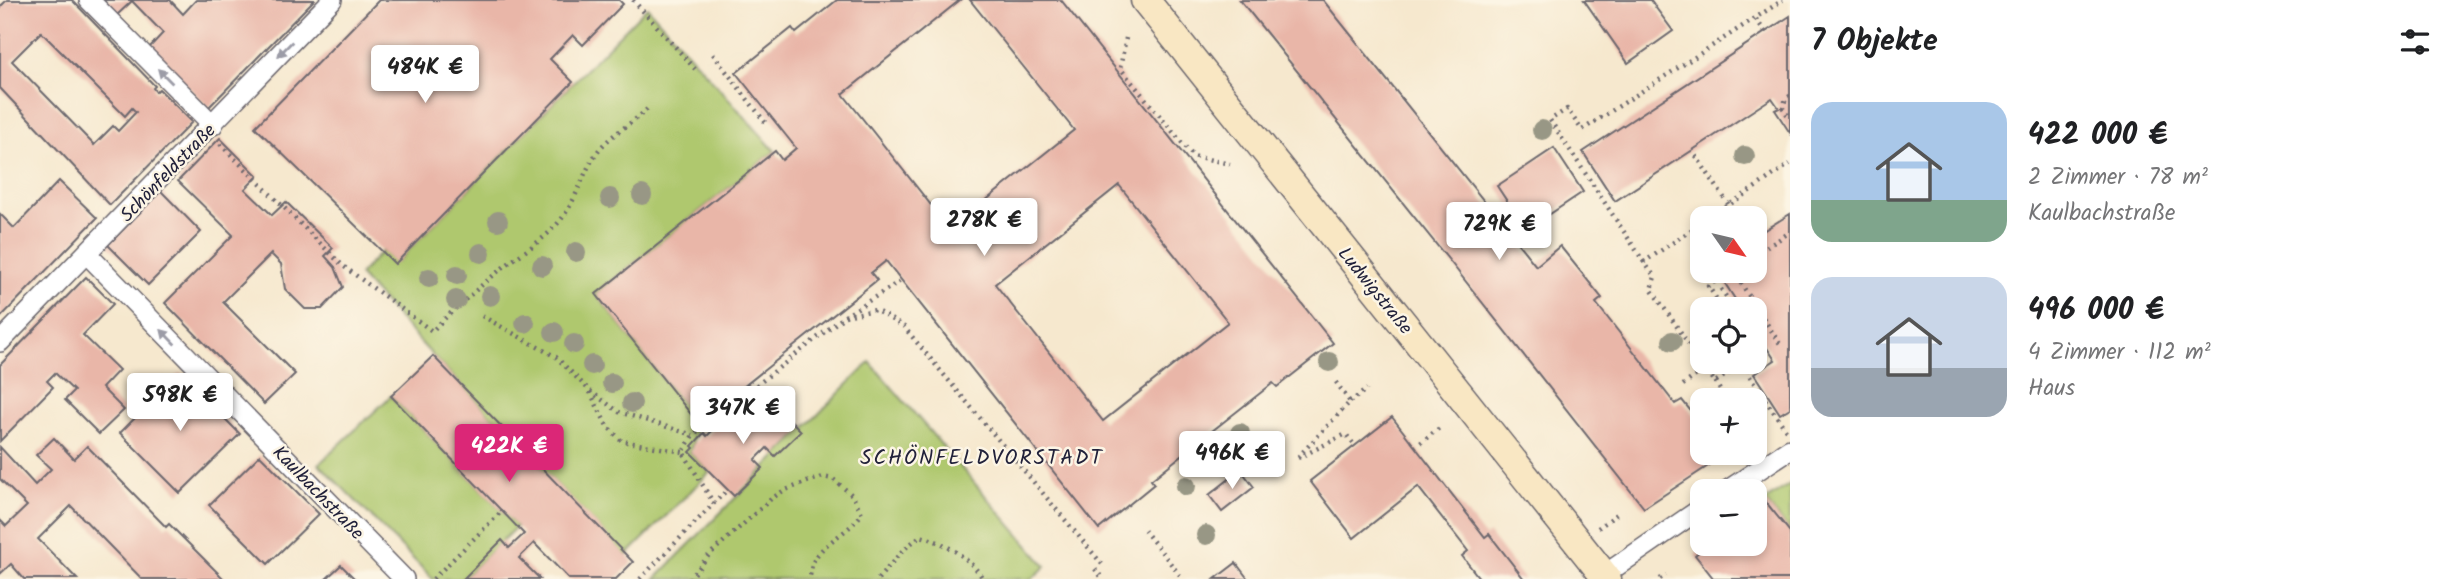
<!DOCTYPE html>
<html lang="de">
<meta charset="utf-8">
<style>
:root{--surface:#fff;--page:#f2f2f2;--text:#202124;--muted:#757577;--accent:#db2777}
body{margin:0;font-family:Kalam,sans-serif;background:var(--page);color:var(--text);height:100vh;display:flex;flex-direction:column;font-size:26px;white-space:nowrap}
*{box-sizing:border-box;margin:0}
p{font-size:23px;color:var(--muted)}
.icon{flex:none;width:38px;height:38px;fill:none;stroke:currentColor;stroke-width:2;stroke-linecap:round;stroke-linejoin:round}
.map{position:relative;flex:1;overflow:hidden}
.side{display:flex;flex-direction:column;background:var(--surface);width:665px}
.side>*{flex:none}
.needle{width:46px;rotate:124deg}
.controls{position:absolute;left:1690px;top:206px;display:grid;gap:14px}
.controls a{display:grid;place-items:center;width:77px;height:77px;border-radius:14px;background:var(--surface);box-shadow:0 4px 10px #0003;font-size:35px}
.price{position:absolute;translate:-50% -60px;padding:0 16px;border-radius:7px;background:#fff;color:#222;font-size:23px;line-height:46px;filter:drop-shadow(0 2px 4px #0008)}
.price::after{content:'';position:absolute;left:50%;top:42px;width:21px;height:16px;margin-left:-10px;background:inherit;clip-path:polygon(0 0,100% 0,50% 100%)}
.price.current{background:var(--accent);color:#fff}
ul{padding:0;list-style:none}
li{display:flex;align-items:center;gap:21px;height:175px;padding:0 21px}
li span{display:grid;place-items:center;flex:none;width:196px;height:140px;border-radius:21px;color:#555}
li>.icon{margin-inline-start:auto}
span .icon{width:84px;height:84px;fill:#fffc;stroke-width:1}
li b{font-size:30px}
h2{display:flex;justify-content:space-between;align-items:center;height:84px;padding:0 21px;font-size:30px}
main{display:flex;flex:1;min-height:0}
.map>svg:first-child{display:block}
.green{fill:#afc86e;stroke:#687554;stroke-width:2}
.building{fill:#e9b6a8;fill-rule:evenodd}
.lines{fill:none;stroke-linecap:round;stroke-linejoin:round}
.street-casing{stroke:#6c676e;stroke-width:22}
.secondary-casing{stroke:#6c676e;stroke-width:31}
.path{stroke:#6c676e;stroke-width:4.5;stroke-dasharray:2 5;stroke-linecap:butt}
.street{stroke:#fff;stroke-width:19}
.secondary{stroke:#f9e7c3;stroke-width:28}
.tree{fill:#989785}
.oneway{fill:#9c9ca7}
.labels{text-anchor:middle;stroke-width:5;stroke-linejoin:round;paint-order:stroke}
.street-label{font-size:19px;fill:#22223b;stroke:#fcf5e5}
.neighbourhood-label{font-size:21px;letter-spacing:2px;fill:#22223b;stroke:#fcf5e5}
</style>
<main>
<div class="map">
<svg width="1790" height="579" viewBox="0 0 1790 579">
<rect width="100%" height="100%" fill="#fcf5e5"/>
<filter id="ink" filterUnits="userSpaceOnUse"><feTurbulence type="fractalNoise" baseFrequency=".0143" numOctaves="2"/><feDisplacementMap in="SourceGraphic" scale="14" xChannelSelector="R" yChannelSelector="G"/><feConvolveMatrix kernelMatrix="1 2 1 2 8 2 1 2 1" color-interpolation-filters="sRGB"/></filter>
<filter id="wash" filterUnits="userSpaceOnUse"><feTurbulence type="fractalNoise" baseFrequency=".00686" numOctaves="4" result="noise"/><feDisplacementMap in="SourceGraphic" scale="28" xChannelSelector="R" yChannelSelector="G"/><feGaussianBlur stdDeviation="1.57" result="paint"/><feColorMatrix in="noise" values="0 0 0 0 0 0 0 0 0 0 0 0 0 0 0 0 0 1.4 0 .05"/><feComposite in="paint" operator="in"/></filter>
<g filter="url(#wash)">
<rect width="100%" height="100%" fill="#f6e8ce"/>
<!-- green -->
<g class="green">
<path d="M647 7 775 151 596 294 698 423 690 452 710 472 626 556 433 356 359 275 382 251 396 263Z"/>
<path d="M870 362 1046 566 1032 579H655Z"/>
<path d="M391 396 517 526 463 579H433L319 464Z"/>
<path d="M1790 484V532L1765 501Z"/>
</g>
<g id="blocks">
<!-- building -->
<g class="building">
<path d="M7 0H72L155 86 153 88 156 92 159 89 192 122 110 205 0 88V7ZM41 32 125 116 132 108 136 112 118 131 113 126 94 145 12 61Z"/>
<path d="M103 0H170L183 14 196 0H314L209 107 149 48 163 33 132 1 117 15Z"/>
<path d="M379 0H619L623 4 583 45 573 35 550 59 573 82 395 264 255 127Z"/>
<path d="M837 0H960L843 94 950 229 1074 130 970 0H1061L1333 343 1277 387 1273 383 1207 435 1151 480 1154 484 1099 529 886 261 871 273 877 280 698 423 596 294 775 151 782 160 796 148 736 73 792 28 796 33ZM1119 185 1228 322 1103 421 995 284Z"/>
<path d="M1240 0H1323L1536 266 1560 246 1602 298 1596 303 1675 404 1682 400 1703 426V453H1724L1725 455 1644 508 1452 264Z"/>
<path d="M1584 0H1650L1673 31 1628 63Z"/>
<path d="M1790 16V133L1775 110 1779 108 1772 98 1615 201 1583 152Z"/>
<path d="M220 138 258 176 245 189 272 215 286 202 333 248 325 256 335 267 343 287 322 309H305L285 289 281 264 271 254 223 302 295 374 264 404 165 303 233 235 178 181Z"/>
<path d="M1554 148 1583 192 1526 230 1497 186Z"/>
<path d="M59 181 97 218 0 318V214L14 228Z"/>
<path d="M161 191 201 232 148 285 108 245Z"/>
<path d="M1790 214V408L1780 414 1754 374 1775 360 1755 330V310H1742L1717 271H1755V236Z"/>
<path d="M86 277 113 304 83 335 119 370 102 388 124 410 99 434 65 400 74 391 55 373 47 381 53 387 0 441V365Z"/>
<path d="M433 356 633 562 616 579H569L534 543 519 558 540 579H463L502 540 509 548 524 534 391 396Z"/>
<path d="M180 373 240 434 180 493 120 433Z"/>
<path d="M772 401 801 431 775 456 767 448 755 460 763 468 734 496 690 452 694 448 692 446 704 433 707 436 731 412 745 427Z"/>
<path d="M1392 417 1485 537 1489 534 1524 579H1480L1462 556 1468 551 1418 487 1354 538 1310 481Z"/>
<path d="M54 438 74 459 87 446 166 527 169 524 224 579H142L71 506 38 539 77 579H24L11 564 0 574V520L6 526 27 506 0 479V447L35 485 51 469 36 455Z"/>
<path d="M260 455 319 514 268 564 209 505Z"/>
<path d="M1241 470 1254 487 1222 512 1209 495Z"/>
<path d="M1765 501 1790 532V579H1714L1695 555 1709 544H1755V508Z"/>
<path d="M1236 563 1248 579H1215Z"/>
<path d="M341 565 355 579H326Z"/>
</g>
</g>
</g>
<g filter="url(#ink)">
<use href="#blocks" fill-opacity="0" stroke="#6c676e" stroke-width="2"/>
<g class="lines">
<!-- street casing -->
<g class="street-casing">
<g id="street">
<path d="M89 0 213 125"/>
<path d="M87 254 404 579"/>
<path d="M0 342 332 0"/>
<path d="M1725 492 1790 449"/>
<path d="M1604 575 1703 507"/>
</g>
</g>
<!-- secondary casing -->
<g class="secondary-casing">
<path id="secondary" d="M1145 0 1607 579"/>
</g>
<!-- path -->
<g class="path">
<path d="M633 0 695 69"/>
<path d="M1756 19 1765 32"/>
<path d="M1126 38 1120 68 1193 156 1230 164"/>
<path d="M713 54 768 126"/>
<path d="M1790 96 1786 98 1783 108 1790 119"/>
<path d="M220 144 343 266 432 331C455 308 479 287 505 266 523 252 544 240 559 222 577 201 582 173 598 151 611 134 632 124 647 109"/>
<path d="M1692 150 1729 205"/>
<path d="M1708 219 1790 164"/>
<path d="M1703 222 1644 262 1655 277 1651 289 1715 382 1745 363"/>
<path d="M1696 227 1703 260"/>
<path d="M1755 255 1790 232"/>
<path d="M1644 262 1550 120 1567 109 1582 130 1783 0"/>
<path d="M1708 271 1713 276"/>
<path d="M1733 271 1780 344"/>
<path d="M1721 289 1735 310"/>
<path d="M1724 310 1708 286 1731 271"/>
<path d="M482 316 556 357 590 391 619 412 693 435"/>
<path d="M845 316 875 310 904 327 1102 564"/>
<path d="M1755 333 1757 332"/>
<path d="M1745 363 1751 379 1786 430"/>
<path d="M1336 382 1350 402 1296 459 1346 434 1355 446"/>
<path d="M1715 382 1727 401"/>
<path d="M1683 385 1706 368"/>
<path d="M590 392 607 426 622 441 683 452"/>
<path d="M1350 402 1367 389"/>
<path d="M731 404 747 422 744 425"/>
<path d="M1415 447 1442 426"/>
<path d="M714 504 683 452 693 435 845 316 902 280"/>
<path d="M1598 528 1617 514"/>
<path d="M1144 530 1183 579"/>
<path d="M1095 569 1103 579"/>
<path d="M433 579 502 511"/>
<path d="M640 579 727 490"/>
<path d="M690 579 709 555 771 499 783 491 807 482 823 477 833 479 852 495 862 513C850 533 823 541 813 562 811 567 811 574 809 579"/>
<path d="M878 579 902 551 920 536C943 541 972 559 983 579"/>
<path d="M1660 579 1666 575"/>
</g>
<!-- street -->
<use href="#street" class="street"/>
<!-- secondary -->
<use href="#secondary" class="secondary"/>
</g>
<!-- trees -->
<g class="tree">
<circle cx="1542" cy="130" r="10"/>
<circle cx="1745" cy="156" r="10"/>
<circle cx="642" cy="195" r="10"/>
<circle cx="610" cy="198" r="10"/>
<circle cx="498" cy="221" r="10"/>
<circle cx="576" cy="252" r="10"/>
<circle cx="481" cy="253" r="10"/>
<circle cx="542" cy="266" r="10"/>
<circle cx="457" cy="275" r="10"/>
<circle cx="429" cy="278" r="10"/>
<circle cx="490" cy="296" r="10"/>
<circle cx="456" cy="300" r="10"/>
<circle cx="525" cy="323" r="10"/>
<circle cx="554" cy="332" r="10"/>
<circle cx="1672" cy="341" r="10"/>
<circle cx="574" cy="344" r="10"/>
<circle cx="1329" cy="362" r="10"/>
<circle cx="592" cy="365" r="10"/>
<circle cx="612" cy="383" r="10"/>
<circle cx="632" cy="403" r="10"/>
<circle cx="1240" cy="433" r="10"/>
<circle cx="1186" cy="486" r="10"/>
<circle cx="1206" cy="535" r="10"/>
</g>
<!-- one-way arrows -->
<defs><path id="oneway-solid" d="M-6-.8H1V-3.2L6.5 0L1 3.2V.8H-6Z" transform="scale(1.75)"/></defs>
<g class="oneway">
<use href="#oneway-solid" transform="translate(285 49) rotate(134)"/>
<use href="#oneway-solid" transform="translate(165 76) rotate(-135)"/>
<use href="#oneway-solid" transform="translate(168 337) rotate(-134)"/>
</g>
</g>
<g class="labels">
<!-- street labels -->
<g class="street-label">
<text transform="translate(167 172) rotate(-46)" y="7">Schönfeldstraße</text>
<text transform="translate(1376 290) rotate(51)" y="7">Ludwigstraße</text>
<text transform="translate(319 492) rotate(46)" y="7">Kaulbachstraße</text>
</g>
<!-- neighbourhood labels -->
<g class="neighbourhood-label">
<text x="982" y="464">SCHÖNFELDVORSTADT</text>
</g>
</g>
</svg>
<div class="controls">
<a><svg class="needle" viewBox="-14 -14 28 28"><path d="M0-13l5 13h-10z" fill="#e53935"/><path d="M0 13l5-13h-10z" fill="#757577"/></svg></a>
<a><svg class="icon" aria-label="locate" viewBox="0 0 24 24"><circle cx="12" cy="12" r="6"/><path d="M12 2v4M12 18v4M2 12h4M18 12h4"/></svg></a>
<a>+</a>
<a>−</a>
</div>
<b class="price" style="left:425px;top:105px">484K €</b>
<b class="price" style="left:984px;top:258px">278K €</b>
<b class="price" style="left:1499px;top:262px">729K €</b>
<b class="price" style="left:180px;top:433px">598K €</b>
<b class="price" style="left:743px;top:446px">347K €</b>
<b class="price current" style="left:509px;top:484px">422K €</b>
<b class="price" style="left:1232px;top:491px">496K €</b>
</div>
<section class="side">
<h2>7 Objekte<svg class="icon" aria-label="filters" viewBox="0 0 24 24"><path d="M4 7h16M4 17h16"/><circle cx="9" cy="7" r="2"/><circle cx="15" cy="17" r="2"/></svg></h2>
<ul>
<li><span style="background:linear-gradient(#a9c7e8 70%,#7fa58c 0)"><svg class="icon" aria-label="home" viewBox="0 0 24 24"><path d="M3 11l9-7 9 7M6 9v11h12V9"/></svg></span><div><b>422 000 €</b><p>2 Zimmer · 78 m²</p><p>Kaulbachstraße</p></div></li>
<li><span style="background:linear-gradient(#c9d6e8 65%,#9aa5b1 0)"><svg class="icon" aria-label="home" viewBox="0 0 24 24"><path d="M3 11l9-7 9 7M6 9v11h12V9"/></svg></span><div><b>496 000 €</b><p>4 Zimmer · 112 m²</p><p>Haus</p></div></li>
</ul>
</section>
</main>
